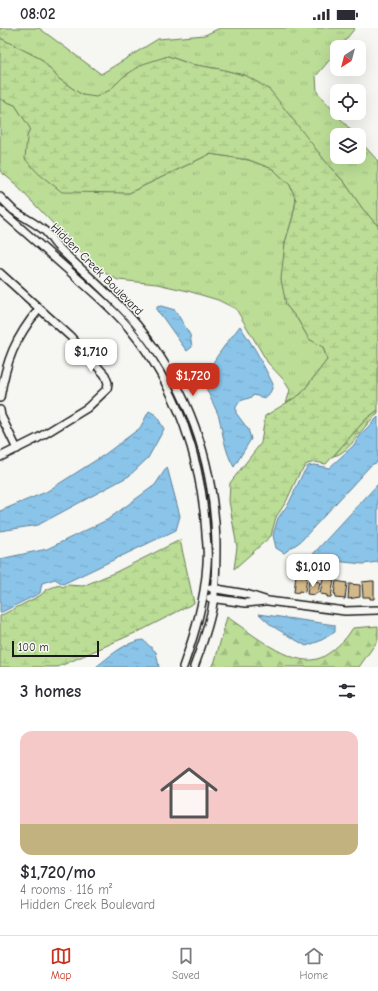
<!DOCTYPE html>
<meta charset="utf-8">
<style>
:root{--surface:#fff;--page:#f7f7f7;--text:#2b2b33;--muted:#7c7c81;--line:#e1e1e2;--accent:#c8321e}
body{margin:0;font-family:"Comic Neue",sans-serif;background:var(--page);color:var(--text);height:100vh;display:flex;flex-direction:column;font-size:15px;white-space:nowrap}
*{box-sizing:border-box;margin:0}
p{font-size:13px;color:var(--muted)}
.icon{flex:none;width:22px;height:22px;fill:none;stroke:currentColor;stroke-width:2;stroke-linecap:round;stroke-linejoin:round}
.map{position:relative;height:639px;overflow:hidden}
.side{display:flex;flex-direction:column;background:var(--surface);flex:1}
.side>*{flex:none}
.needle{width:26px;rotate:216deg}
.fabs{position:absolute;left:330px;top:12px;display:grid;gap:8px}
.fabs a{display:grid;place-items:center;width:36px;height:36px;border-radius:8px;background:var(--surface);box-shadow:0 4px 16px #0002;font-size:20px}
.scale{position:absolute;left:12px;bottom:10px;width:87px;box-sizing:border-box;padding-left:4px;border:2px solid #1c1c1c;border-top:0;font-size:11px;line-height:14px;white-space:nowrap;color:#1c1c1c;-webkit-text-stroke:3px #f6f6f2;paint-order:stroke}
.price{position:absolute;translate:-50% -34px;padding:0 9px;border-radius:8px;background:#fff;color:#222;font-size:13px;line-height:26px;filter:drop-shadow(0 1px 2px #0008)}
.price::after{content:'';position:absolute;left:50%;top:24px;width:12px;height:9px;margin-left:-6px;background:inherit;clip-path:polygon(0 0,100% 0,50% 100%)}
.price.current{background:var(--accent);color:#fff}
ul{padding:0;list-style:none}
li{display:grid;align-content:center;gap:8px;height:212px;padding:0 20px}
li span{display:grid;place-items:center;height:124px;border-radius:12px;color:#555}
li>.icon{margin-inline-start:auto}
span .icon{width:72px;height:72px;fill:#fffc;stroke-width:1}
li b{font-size:17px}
h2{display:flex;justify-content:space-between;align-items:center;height:48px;padding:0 20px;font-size:17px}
.status{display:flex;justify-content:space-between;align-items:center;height:28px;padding:0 20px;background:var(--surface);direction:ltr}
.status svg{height:11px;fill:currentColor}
.menu{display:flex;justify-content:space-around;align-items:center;height:56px;border-top:1px solid var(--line);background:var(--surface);font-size:11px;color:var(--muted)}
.menu a{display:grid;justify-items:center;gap:2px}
.menu .current{color:var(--accent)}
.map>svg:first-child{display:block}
.grass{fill:url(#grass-tufts);stroke:#6c7c59}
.forest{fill:url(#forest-firs);stroke:#6c7c59}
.wetland{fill:url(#wetland-marsh);stroke:#6c7c59}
.water{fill:url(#water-ripples);stroke:#5e8197}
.building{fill:#d3b989;stroke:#1c1c1c}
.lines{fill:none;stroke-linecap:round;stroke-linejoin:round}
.minor-casing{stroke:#1c1c1c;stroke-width:10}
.minor{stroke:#f6f6f2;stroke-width:7}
.labels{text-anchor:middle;stroke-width:3;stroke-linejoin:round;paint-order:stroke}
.street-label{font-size:12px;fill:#1c1c1c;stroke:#f6f6f2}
</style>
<div class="status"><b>08:02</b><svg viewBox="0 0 49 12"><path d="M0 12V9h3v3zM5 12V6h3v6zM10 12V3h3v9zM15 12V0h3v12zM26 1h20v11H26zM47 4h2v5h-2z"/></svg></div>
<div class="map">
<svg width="378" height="639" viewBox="0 0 378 639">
<defs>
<pattern id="grass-tufts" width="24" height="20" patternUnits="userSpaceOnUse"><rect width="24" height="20" fill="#bbdd96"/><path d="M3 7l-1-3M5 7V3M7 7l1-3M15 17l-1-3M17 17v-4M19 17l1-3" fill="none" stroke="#a0bd81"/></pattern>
<pattern id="forest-firs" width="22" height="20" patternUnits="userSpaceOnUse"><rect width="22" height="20" fill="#bbdd96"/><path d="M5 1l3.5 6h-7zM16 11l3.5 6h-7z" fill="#a0bd81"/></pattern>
<pattern id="wetland-marsh" width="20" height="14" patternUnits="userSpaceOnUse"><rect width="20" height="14" fill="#bbdd96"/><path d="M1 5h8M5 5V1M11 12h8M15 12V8" fill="none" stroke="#a0bd81"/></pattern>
<pattern id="water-ripples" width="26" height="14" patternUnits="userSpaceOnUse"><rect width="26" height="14" fill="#8ac4e9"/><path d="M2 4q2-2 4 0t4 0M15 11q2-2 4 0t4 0" fill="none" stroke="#76a8c7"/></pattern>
</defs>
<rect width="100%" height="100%" fill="#f6f6f2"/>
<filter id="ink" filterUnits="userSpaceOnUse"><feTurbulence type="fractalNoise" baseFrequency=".025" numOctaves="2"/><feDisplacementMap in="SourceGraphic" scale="8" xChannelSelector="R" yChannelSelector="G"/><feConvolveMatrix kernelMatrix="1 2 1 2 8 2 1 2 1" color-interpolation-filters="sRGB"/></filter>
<g filter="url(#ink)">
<!-- grass -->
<g class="grass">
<path d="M0 0H39L101 46 158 11 205 7 220 0H355L340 19H337V23L316 48 317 64 355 107H337V129H359V112L378 133V197H377L362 180 345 155 247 48 220 41 190 36 168 28 123 49 110 62 96 70 82 67 59 51 41 31 0 10Z"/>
<path d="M0 71 15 77 31 101 27 109 129 165 210 126 249 132 273 141 290 157 296 172 293 188 285 215 284 232 286 277 298 292 309 311 323 319 327 332 301 366 286 376 290 362 283 351 268 335 236 281 218 272 188 263 157 256 118 252 96 240 12 153 0 143Z"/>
</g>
<!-- forest -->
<g class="forest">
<path d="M378 382V386C363 396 350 426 333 428L366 391Z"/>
<path d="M227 589C249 603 290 639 317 631 326 629 337 619 344 612 348 608 350 604 353 600L378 598V612L359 639H211L215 633Z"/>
</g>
<!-- wetland -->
<g class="wetland">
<path d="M0 10 41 31 59 51 82 67 96 69 110 62 123 49 143 36 168 28 190 36 220 41 247 48 270 62 330 139 345 155 362 180 377 197H378V382L366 391 326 436 315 434 307 436 299 446 286 474 276 489 271 508 234 541 237 519 229 473 230 455 261 415 265 388 301 366 327 332 323 319 309 311 298 292 286 277 281 251 285 215 293 188 296 172 290 157 273 141 249 132 210 126 129 165 62 164 39 146 25 131 27 109 30 100 15 77 0 71Z"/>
<path d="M180 512 194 575 144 601 58 639H0V588L41 567C45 561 51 560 59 557L63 559 67 557 83 558 116 544Z"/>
</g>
<!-- water -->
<g class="water">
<path d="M161 278 175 282 190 307 192 319 187 323 183 318 161 287 157 283V279Z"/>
<path d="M240 298 256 323 273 356C272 362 270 366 265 370L253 367 252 369 240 373 236 379V385L248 401 251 411 234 439C225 424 223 406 219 389 216 380 206 363 205 355 205 340 231 310 240 298Z"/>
<path d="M149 383 156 387 164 401 148 430 129 448 38 497 0 503V483L46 464 104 427 140 400Z"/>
<path d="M378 389V434L371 437 301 513 284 525 276 520 273 507 278 490 289 475 302 447 308 438 314 437 329 440 353 418 362 405Z"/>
<path d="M167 439 180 488 176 502 63 556 55 551 42 555 40 565 0 585V531L47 521 107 492 155 457Z"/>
<path d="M378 456V534L363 536 315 531 312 529 314 525Z"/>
<path d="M259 586 335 597V604L320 613 306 618 272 598Z"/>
<path d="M143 612 156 624 159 639H96C110 628 125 614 143 612Z"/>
</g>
<!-- building -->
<g class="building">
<path d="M296 547 307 549 305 564 299 563 298 565 294 564Z"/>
<path d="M323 550 334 552 331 569H327V567L320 566Z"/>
<path d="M309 552 320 554 318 565H316L315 567 307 566Z"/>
<path d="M336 553 347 555 345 571 335 570 336 566H334Z"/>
<path d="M371 553H374V571H370V569H363L362 554Z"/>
<path d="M349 556 360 557V569L348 571Z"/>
</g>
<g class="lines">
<!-- minor casing -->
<g class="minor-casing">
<g id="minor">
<path d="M0 169C4 173 9 178 13 182 24 190 36 195 46 204 50 208 53 214 57 218 84 245 113 268 137 297 189 361 214 433 216 515 216 537 216 559 212 581 208 601 201 620 194 639"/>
<path d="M0 182C25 204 50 226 75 248 94 265 113 281 129 300 177 358 202 432 206 506 207 516 208 527 207 536 205 572 195 605 183 639"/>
<path d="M0 245 71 309 105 347 108 355 107 361 87 380 38 410 0 429"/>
<path d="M0 370C6 333 15 310 39 281"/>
<path d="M0 382 1 388 17 421"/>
<path d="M211 560 246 566 268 573 345 583 378 582"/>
<path d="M210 570 246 575 265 573"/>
</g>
</g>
<!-- minor -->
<use href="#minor" class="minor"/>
</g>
</g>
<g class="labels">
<!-- street labels -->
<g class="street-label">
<text transform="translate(97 241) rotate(45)" y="4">Hidden Creek Boulevard</text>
</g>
</g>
</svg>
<div class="fabs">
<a><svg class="needle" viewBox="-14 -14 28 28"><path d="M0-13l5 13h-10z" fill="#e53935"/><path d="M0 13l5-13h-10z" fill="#7c7c81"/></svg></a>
<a><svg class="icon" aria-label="locate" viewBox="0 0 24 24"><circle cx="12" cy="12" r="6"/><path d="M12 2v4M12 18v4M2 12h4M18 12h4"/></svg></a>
<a><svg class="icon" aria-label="layers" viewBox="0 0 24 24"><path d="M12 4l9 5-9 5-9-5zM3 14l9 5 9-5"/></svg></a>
</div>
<div class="scale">100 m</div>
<b class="price" style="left:91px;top:345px">$1,710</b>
<b class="price current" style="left:193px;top:369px">$1,720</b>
<b class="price" style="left:313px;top:560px">$1,010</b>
</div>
<section class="side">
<h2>3 homes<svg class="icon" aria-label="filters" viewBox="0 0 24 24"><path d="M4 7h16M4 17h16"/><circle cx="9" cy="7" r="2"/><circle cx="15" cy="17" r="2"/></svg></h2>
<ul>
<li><span style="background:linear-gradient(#f6c9c9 75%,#c2b280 0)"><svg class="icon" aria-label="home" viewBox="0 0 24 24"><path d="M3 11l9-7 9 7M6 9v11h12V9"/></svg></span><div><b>$1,720/mo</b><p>4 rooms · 116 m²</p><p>Hidden Creek Boulevard</p></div></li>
</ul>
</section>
<nav class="menu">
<a class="current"><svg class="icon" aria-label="map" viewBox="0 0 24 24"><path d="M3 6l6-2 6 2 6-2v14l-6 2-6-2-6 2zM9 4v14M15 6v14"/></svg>Map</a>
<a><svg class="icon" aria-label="saved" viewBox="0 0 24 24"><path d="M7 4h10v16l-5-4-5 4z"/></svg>Saved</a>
<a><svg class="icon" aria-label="home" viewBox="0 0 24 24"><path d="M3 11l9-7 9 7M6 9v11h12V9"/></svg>Home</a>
</nav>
